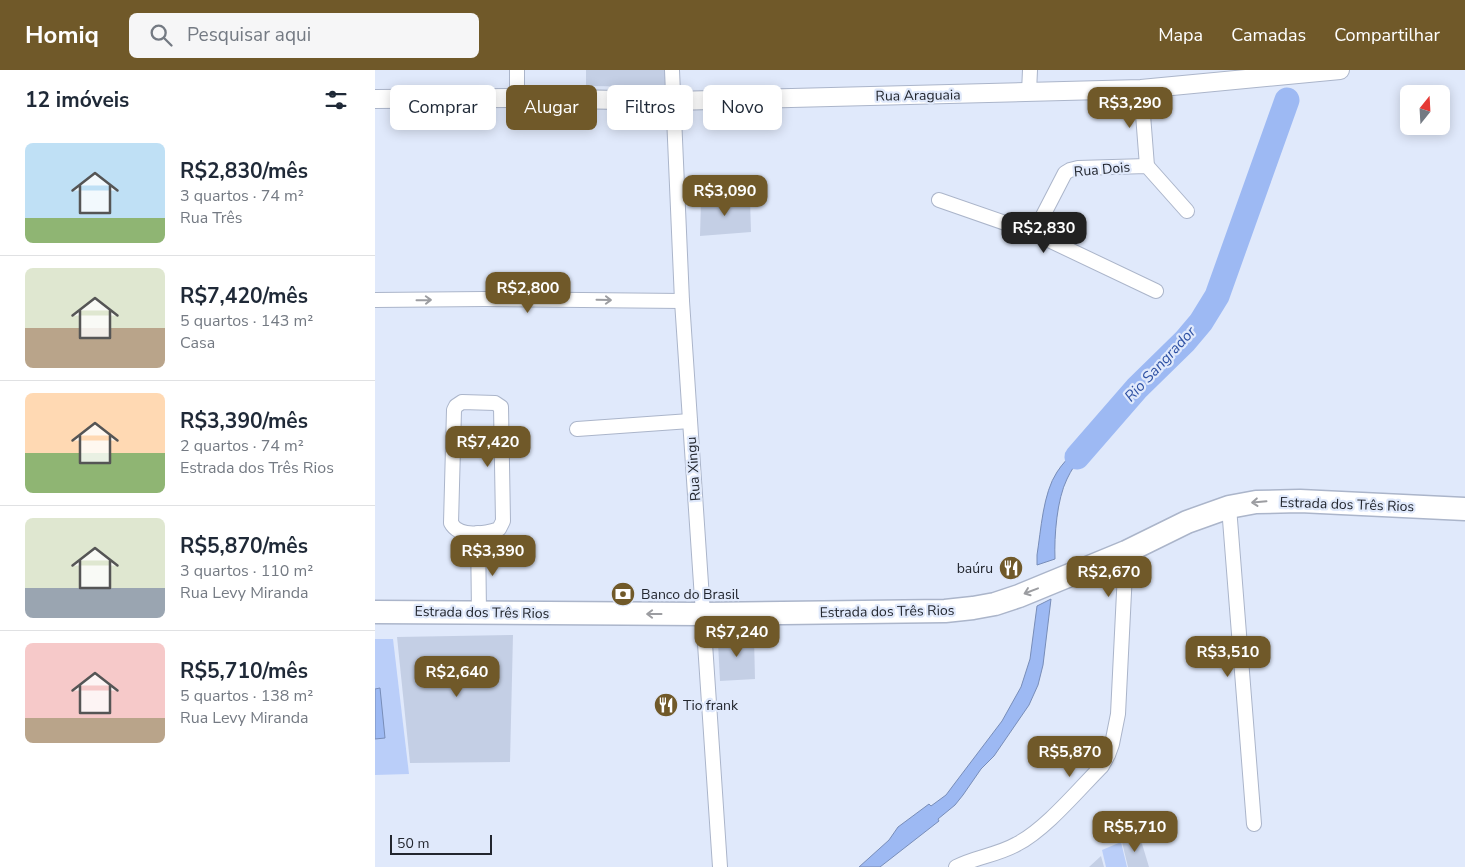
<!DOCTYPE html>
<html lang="pt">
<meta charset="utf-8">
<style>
:root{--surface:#fff;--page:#f6f6f7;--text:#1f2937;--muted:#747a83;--line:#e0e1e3;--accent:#705929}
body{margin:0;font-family:"Nunito Sans",sans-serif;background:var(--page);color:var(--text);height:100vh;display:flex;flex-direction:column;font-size:19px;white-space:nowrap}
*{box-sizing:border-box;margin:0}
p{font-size:16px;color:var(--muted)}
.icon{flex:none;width:28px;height:28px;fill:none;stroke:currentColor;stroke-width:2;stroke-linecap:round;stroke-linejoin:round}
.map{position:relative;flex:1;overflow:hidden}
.details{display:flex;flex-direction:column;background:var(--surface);width:375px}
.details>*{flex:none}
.top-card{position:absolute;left:15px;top:15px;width:475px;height:45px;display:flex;gap:10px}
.needle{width:32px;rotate:18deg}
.fabs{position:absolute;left:1025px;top:15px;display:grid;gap:10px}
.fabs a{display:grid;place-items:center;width:50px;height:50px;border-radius:8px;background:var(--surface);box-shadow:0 2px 12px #0003;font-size:25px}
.scale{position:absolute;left:15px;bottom:12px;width:102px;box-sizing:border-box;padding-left:5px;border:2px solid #22262e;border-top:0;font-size:14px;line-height:18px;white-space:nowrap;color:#22262e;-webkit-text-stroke:4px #e0e9fb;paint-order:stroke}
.price{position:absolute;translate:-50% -42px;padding:0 11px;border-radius:10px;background:var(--accent);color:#fff;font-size:16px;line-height:32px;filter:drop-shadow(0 1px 2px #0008)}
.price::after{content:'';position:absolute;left:50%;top:30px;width:15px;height:11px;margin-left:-8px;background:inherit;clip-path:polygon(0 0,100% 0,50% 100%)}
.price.on{background:#222;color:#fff}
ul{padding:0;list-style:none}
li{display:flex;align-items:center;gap:15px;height:125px;padding:0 25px}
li+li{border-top:1px solid var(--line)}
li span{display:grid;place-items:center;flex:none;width:140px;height:100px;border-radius:8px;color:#555}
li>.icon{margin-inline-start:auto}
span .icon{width:60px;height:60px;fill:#fffc;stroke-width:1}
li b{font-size:21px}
h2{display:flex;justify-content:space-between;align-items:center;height:60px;padding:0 25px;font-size:21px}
.tag{padding:0 18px;border-radius:8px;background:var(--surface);box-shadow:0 2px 12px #0003;font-size:18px;line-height:45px}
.tag.on{background:var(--accent);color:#fff}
header{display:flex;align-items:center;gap:30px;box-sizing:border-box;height:70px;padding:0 25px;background:var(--accent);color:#fff}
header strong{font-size:24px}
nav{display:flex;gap:28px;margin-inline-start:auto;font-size:18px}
.search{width:350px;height:45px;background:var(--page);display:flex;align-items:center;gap:12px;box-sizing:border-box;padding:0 18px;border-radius:8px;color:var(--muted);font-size:19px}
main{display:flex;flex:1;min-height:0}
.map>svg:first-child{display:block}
.green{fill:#bacef9}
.water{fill:#9db9f3;stroke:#788db8}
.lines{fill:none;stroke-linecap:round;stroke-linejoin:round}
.river{stroke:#9db9f3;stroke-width:25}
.building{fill:#c4cfe5}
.minor-casing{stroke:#abb5ca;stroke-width:16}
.tertiary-casing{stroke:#abb5ca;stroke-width:20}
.primary-casing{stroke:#abb5ca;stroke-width:25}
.minor{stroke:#fff;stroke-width:14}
.tertiary{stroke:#fff;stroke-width:18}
.primary{stroke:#fff;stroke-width:22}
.oneway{stroke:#9c9da1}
.labels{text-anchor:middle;stroke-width:4.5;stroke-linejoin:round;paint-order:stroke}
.street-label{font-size:14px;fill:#22262e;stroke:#e0e9fb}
.poi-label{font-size:14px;fill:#22262e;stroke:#e0e9fb;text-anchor:start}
.water-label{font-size:15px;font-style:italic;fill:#2d50a3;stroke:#e0e9fb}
</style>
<header>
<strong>Homiq</strong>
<div class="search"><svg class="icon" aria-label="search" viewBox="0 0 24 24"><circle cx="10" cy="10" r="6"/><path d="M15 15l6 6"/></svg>Pesquisar aqui</div>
<nav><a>Mapa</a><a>Camadas</a><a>Compartilhar</a></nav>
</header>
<main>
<section class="details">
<h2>12 imóveis<svg class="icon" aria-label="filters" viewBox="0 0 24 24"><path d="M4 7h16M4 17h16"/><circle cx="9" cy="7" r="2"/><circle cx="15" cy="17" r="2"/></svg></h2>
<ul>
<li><span style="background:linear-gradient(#bfe0f5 75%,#8fb573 0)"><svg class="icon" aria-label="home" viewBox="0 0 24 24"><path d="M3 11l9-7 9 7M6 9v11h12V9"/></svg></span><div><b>R$2,830/mês</b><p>3 quartos · 74 m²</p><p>Rua Três</p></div></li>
<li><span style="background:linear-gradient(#dfe7d0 60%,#b9a48a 0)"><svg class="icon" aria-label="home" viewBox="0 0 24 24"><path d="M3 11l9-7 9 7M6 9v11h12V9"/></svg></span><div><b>R$7,420/mês</b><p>5 quartos · 143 m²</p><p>Casa</p></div></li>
<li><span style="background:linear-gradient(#ffd9b3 60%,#8fb573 0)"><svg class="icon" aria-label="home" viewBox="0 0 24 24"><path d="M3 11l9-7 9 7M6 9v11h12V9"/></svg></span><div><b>R$3,390/mês</b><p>2 quartos · 74 m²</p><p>Estrada dos Três Rios</p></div></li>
<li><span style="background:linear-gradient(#dfe7d0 70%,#9aa5b1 0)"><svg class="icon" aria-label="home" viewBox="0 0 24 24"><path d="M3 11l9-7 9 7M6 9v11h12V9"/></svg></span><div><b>R$5,870/mês</b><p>3 quartos · 110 m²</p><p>Rua Levy Miranda</p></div></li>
<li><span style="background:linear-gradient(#f6c9c9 75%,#b9a48a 0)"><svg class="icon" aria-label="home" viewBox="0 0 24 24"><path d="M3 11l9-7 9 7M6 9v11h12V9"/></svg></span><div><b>R$5,710/mês</b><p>5 quartos · 138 m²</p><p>Rua Levy Miranda</p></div></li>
</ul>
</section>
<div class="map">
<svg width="1090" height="797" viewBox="0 0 1090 797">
<rect width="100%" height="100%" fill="#e0e9fb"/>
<!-- green -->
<g class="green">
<path d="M0 569H18L34 704 0 705Z"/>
<path d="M746 772 752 797H731L727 780Z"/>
</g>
<!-- water -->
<g class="water">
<path d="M725 361C714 376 700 392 692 409 682 429 679 466 680 489L662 495V485C666 460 668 423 682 402 693 385 710 373 725 361Z"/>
<path d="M676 529 668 595 663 615 654 635 619 686 606 699 588 725 580 735 563 749 564 751 505 797H484L514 770 523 757 554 734 556 736 571 725 580 713 627 651 646 617 655 589 662 536Z"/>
<path d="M5 618 10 668 0 669V619Z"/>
</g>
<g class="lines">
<!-- river -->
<path class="river" d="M702 387 762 318 810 271 826 252 842 226 912 30"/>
</g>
<!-- building -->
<g class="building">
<path d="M211 0H290V17L211 16Z"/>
<path d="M375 129 376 162 325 166 326 131Z"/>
<path d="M138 565 135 692 35 693 22 567Z"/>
<path d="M350 566 379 567 380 609 345 611 343 573 345 568Z"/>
<path d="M765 767 774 797H753L747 772Z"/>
<path d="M726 786 729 797H714Z"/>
</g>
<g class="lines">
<!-- minor casing -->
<g class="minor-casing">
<g id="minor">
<path d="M142 0V28"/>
<path d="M297 0 307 231 345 797"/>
<path d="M766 19 772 96"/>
<path d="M654 22 655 0"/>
<path d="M564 130 659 163 781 221"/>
<path d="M659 163 690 103 695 100 703 98 772 96 812 141"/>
<path d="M0 230 110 229 307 231"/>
<path d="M87 332 120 333 126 337 128 451 124 459C110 464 84 468 76 453L79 340 81 336Z"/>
<path d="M202 359 315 351"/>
<path d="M854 437 879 754"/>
<path d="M103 463 104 542"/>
<path d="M581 797C600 787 623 785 642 774 671 759 703 720 727 696L733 685 737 674 743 644 751 482"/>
</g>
</g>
<!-- tertiary casing -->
<g class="tertiary-casing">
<path id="tertiary" d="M0 29 142 28 297 31 766 19 965 0"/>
</g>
<!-- primary casing -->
<g class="primary-casing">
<path id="primary" d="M0 542 327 544 570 541 598 538 620 534 644 526 751 482 812 452 854 437 881 432 925 431 1090 439"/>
</g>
<!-- minor -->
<use href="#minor" class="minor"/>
<!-- tertiary -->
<use href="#tertiary" class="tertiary"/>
<!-- primary -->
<use href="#primary" class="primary"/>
</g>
<!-- one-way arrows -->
<defs><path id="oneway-shaft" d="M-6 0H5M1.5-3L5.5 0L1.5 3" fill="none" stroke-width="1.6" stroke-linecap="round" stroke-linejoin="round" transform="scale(1.25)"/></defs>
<g class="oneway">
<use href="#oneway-shaft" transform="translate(49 230) rotate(-1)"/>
<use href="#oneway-shaft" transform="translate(229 230) rotate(1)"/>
<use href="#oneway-shaft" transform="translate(884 432) rotate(175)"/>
<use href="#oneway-shaft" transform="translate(656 521) rotate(159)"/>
<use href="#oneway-shaft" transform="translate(279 544) rotate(-180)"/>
</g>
<!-- icons -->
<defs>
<g id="restaurant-disc" transform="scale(1.25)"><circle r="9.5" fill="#705929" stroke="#e0e9fb"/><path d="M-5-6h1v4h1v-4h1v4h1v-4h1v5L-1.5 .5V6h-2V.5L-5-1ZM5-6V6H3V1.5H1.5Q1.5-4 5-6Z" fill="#fff"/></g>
<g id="bank-disc" transform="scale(1.25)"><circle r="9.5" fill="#705929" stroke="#e0e9fb"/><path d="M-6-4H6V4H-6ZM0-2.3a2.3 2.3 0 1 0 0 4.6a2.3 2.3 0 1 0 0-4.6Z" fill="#fff"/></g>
</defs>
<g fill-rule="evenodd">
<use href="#restaurant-disc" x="636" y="498"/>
<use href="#bank-disc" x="248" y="524"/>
<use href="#restaurant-disc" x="291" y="635"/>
</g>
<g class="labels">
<!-- street labels -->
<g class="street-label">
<text transform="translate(543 25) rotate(-1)" y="5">Rua Araguaia</text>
<text transform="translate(727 99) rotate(-5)" y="5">Rua Dois</text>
<text transform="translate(318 399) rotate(-94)" y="5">Rua Xingu</text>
<text transform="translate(972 434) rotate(2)" y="5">Estrada dos Três Rios</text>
<text transform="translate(512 541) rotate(-1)" y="5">Estrada dos Três Rios</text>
<text transform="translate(107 542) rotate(1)" y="5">Estrada dos Três Rios</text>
</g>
<!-- poi labels -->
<g class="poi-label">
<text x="618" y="503" text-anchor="end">baúru</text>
<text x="266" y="529">Banco do Brasil</text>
<text x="308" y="640">Tio frank</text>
</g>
<!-- water labels -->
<g class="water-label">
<text transform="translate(785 294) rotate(-47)" y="5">Rio Sangrador</text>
</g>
</g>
</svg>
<div class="fabs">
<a><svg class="needle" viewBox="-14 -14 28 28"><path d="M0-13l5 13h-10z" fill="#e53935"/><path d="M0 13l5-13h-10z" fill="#747a83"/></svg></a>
</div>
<div class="scale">50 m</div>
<b class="price" style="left:755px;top:59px">R$3,290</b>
<b class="price" style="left:350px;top:147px">R$3,090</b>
<b class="price on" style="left:669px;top:184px">R$2,830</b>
<b class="price" style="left:153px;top:244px">R$2,800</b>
<b class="price" style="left:113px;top:398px">R$7,420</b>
<b class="price" style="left:118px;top:507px">R$3,390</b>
<b class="price" style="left:734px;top:528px">R$2,670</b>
<b class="price" style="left:362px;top:588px">R$7,240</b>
<b class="price" style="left:853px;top:608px">R$3,510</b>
<b class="price" style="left:82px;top:628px">R$2,640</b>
<b class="price" style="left:695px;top:708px">R$5,870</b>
<b class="price" style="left:760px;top:783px">R$5,710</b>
<div class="top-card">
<a class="tag">Comprar</a>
<a class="tag on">Alugar</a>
<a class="tag">Filtros</a>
<a class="tag">Novo</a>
</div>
</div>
</main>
